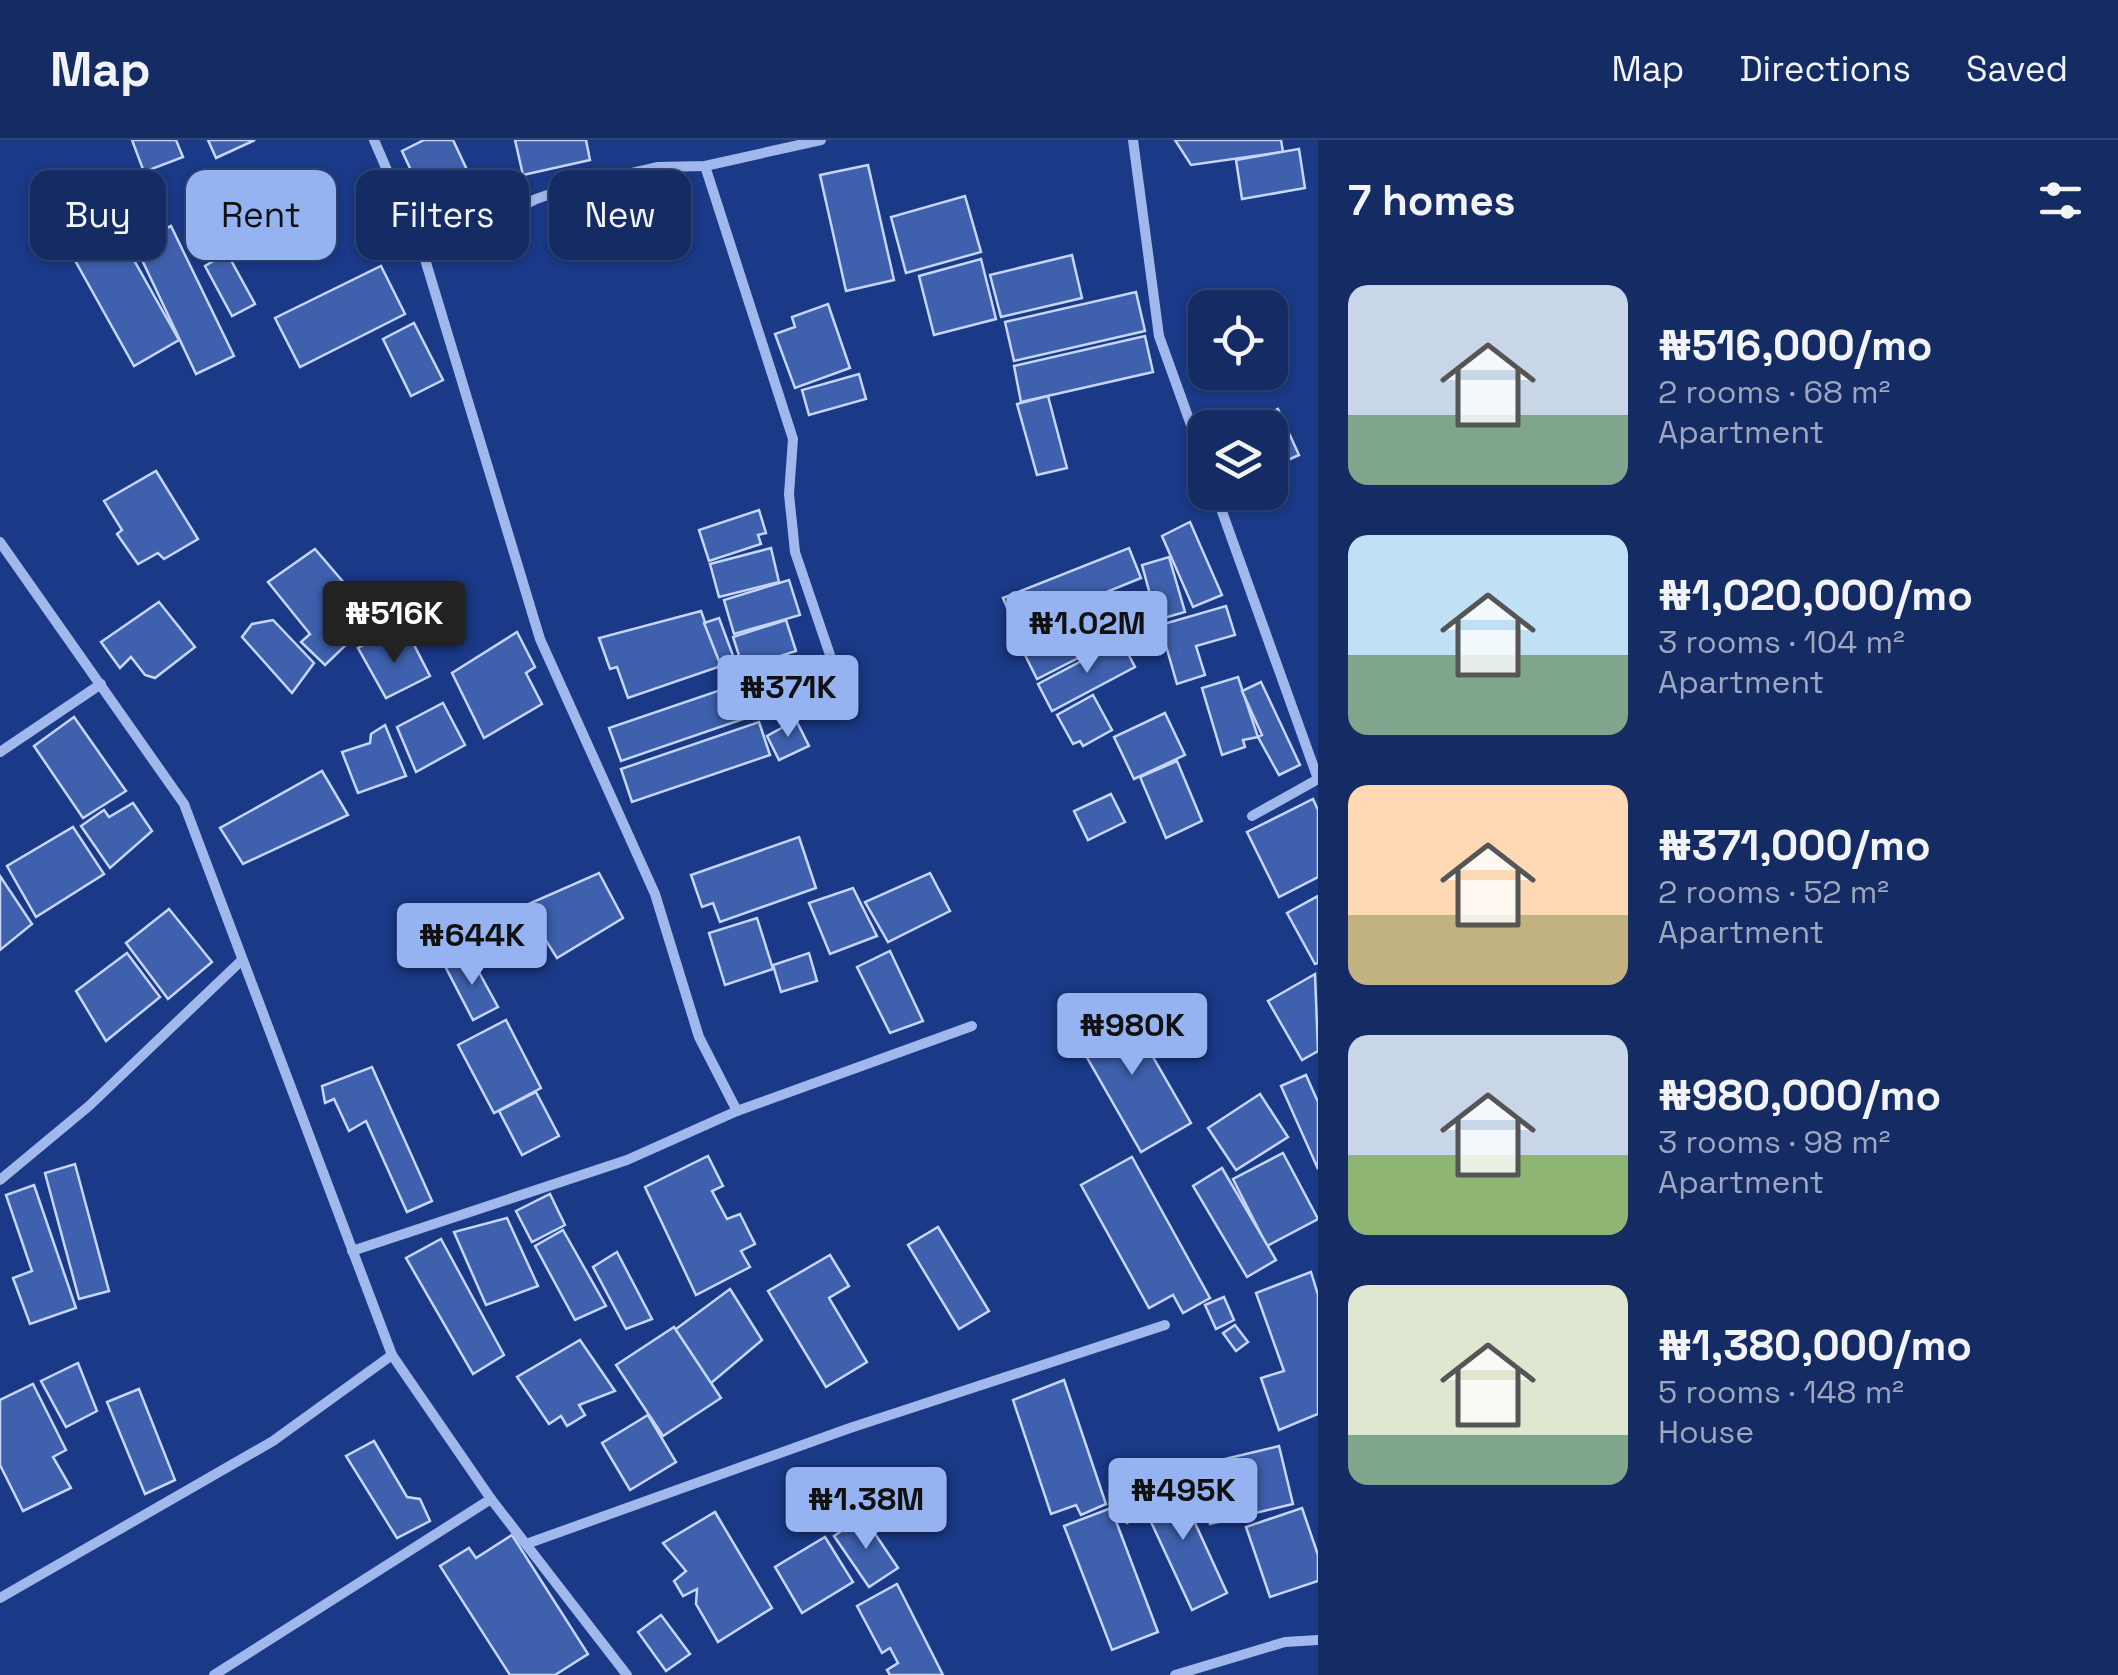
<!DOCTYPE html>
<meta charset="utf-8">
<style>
:root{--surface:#142b64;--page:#21376d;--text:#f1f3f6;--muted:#9da7bf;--line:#334778;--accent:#95b2f1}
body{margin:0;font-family:"Space Grotesk",sans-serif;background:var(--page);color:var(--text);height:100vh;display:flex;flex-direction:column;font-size:38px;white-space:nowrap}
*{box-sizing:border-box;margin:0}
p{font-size:32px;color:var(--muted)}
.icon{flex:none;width:55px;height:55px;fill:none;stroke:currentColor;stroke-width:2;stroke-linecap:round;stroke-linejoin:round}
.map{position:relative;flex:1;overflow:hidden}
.side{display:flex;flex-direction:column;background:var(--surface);width:800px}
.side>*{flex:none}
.banner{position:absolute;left:30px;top:30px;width:950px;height:90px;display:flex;gap:20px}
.buttons{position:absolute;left:1188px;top:150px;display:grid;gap:20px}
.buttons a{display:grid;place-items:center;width:100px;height:100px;border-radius:20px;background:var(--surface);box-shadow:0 2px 8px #0004,0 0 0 2px var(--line);font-size:50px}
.price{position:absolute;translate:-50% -85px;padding:0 22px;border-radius:10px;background:var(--accent);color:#111;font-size:32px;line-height:65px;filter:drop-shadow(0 2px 5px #0008)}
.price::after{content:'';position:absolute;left:50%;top:60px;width:30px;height:22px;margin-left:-15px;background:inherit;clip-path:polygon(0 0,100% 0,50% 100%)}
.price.selected{background:#222;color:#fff}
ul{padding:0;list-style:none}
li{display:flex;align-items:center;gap:30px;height:250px;padding:0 30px}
li span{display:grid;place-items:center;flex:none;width:280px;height:200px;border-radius:20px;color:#555}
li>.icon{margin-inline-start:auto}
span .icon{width:120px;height:120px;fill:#fffc;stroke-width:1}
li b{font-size:42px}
h2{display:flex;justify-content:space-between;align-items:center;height:120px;padding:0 30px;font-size:42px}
.tag{padding:0 35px;border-radius:20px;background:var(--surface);box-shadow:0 2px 8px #0004,0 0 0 2px var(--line);font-size:35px;line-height:90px}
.tag.selected{background:var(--accent);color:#111}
header{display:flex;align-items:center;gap:60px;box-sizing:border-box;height:140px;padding:0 50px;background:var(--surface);border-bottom:2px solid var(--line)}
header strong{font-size:48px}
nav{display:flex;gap:55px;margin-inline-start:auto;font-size:35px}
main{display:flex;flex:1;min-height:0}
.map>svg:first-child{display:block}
.building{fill:#3e60ad;stroke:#c6d6f9;stroke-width:2.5}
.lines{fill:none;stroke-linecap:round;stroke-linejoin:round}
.street{stroke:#a1b8ec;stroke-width:10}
</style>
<header>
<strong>Map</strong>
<nav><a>Map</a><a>Directions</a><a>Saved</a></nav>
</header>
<main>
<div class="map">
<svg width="1318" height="1535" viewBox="0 0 1318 1535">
<rect width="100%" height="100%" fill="#1a3986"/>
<!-- building -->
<g class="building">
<path d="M132 0H176L183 17 144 32Z"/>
<path d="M208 0H255L216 18Z"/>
<path d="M424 0H453L475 47 456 56 463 73 437 86 402 11Z"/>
<path d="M515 0H586L590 20 523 35Z"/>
<path d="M1175 0H1281L1283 12 1191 25Z"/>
<path d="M1299 9 1305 48 1242 59 1236 20Z"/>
<path d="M868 25 894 140 846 151 820 35Z"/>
<path d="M965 56 981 112 906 133 891 77Z"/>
<path d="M171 86 234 216 196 234 134 103Z"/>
<path d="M117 90 179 200 134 226 72 115Z"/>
<path d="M227 113 255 164 232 176 205 126Z"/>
<path d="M1072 115 1082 158 1001 177 990 135Z"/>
<path d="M981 119 996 179 934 195 919 136Z"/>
<path d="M381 126 405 174 300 227 275 178Z"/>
<path d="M1136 152 1145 191 1014 221 1005 182Z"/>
<path d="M828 164 850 228 795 248 775 194 795 187 792 177Z"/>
<path d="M414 183 443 240 411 256 383 199Z"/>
<path d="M1145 196 1153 232 1021 262 1014 226Z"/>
<path d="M859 234 866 259 809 275 802 250Z"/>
<path d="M1048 256 1067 328 1037 335 1017 264Z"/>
<path d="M1278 269 1299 315 1270 328V288H1237Z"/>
<path d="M156 331 198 399 164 419 158 413 138 424 117 394 122 390 104 361Z"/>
<path d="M759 370 766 393 758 395 761 404 709 421 699 390Z"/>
<path d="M1190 382 1222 455 1193 467 1162 396Z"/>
<path d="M771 408 779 442 719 457 710 424Z"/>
<path d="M1129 408 1141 438 1016 489 1003 458Z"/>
<path d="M315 409 374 478 325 525 301 502 310 494 268 442Z"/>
<path d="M1169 417 1185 472 1157 480 1142 425Z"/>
<path d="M789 440 800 475 734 494 724 460Z"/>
<path d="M159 462 195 507 155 538 145 535 131 517 120 528 101 502Z"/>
<path d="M1226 466 1235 495 1196 506 1205 535 1177 544 1160 485Z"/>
<path d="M1114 467 1127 493 1037 539 1019 503 1036 494 1041 504Z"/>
<path d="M701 471 721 526 628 558 617 527 610 529 599 498Z"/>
<path d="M719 478 735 521 721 526 704 483Z"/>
<path d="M273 480 314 523 292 553 242 497 252 484Z"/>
<path d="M786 480 796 511 743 528 733 497Z"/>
<path d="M517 492 535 527 526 533 542 564 484 598 452 533Z"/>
<path d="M379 496 389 513 412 501 430 536 386 558 358 508Z"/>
<path d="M1121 500 1135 527 1052 571 1038 544Z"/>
<path d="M1238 537 1258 597 1243 600 1245 607 1222 615 1202 548Z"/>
<path d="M744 542 755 575 621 621 609 588Z"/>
<path d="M1261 542 1300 625 1279 635 1258 597 1262 595 1242 551Z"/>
<path d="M1093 555 1112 590 1083 606 1080 601 1073 604 1057 575Z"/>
<path d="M443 563 465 605 416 632 397 587Z"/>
<path d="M1165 573 1185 615 1134 639 1114 597Z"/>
<path d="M74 577 126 651 83 678 34 606Z"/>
<path d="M796 580 809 606 779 620 767 596Z"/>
<path d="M759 582 770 615 632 662 621 629Z"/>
<path d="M385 585 406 636 358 653 342 612 370 603 371 594Z"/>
<path d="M1177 621 1202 681 1166 698 1140 637Z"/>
<path d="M322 631 348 675 243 724 220 688Z"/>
<path d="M1111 654 1125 682 1088 700 1074 671Z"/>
<path d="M1313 659 1318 670V737L1279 757 1247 692Z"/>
<path d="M133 663 152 691 110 728 81 686 104 670 109 677Z"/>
<path d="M73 687 104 734 36 777 7 726Z"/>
<path d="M799 697 816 748 720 782 713 763 702 767 691 735Z"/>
<path d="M599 733 623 778 557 818 524 766Z"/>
<path d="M930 733 950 771 888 802 865 762Z"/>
<path d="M0 736 32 784 0 810Z"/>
<path d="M853 748 877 796 830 814 809 763Z"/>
<path d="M1318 756V823L1315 824 1287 773Z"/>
<path d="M169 769 212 822 168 859 126 803Z"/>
<path d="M757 778 773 829 725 845 709 793Z"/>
<path d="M890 811 923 881 890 893 857 827Z"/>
<path d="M127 813 160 857 106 901 76 851Z"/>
<path d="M809 813 817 841 781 852 773 825Z"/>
<path d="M470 816 498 867 473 880 446 828Z"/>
<path d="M1315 834 1318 911 1302 920 1268 861Z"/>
<path d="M1123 865 1191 983 1141 1012 1073 893Z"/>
<path d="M506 880 541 948 494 973 458 905Z"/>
<path d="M372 927 432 1061 407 1072 366 981 349 991 334 959 325 963 322 946Z"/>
<path d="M1306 935 1318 962V1029L1281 946Z"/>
<path d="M536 952 559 996 522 1015 499 971Z"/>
<path d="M1260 954 1288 997 1236 1030 1208 988Z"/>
<path d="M1283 1013 1318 1079 1267 1106 1233 1039Z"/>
<path d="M708 1016 723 1046 712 1051 727 1079 740 1074 755 1104 741 1111 750 1127 696 1155 645 1047Z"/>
<path d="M1132 1017 1210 1158 1183 1173 1173 1155 1149 1168 1081 1045Z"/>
<path d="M75 1024 109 1151 79 1159 45 1033Z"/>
<path d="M1222 1028 1276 1120 1247 1137 1193 1046Z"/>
<path d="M34 1045 76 1168 30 1184 13 1138 32 1131 6 1055Z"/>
<path d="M550 1054 565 1085 532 1102 516 1071Z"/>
<path d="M507 1078 538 1146 486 1165 454 1092Z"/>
<path d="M938 1087 989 1171 959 1189 908 1105Z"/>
<path d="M563 1090 606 1166 575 1180 535 1106Z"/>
<path d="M441 1099 504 1215 473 1234 406 1118Z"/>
<path d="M617 1112 652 1179 626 1189 593 1127Z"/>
<path d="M830 1115 849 1146 829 1158 867 1222 826 1247 768 1151Z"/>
<path d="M1311 1132 1318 1155V1274L1279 1290 1261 1238 1284 1231 1256 1153Z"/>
<path d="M730 1149 762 1200 710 1244 672 1192Z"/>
<path d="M1224 1157 1234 1180 1216 1189 1205 1165Z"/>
<path d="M1235 1185 1248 1202 1236 1211 1223 1193Z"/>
<path d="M674 1187 721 1258 663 1296 616 1225Z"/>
<path d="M580 1200 615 1251 579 1265 585 1275 567 1286 561 1276 549 1284 517 1237Z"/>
<path d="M78 1223 97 1271 66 1287 41 1241Z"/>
<path d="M1064 1240 1106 1364 1081 1375 1076 1365 1051 1374 1013 1260Z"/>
<path d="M33 1244 66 1310 53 1317 71 1348 23 1371 0 1325V1260Z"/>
<path d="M139 1249 175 1340 145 1354 107 1262Z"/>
<path d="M648 1275 676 1322 630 1350 602 1303Z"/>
<path d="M374 1301 407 1357 420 1359 430 1381 397 1398 346 1316Z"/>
<path d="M1279 1306 1293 1364 1210 1384 1196 1326Z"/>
<path d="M1174 1337 1227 1453 1192 1470 1138 1354Z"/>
<path d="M1121 1349 1138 1376 1127 1383 1110 1355Z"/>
<path d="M1111 1368 1158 1492 1112 1510 1064 1386Z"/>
<path d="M1302 1368 1318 1415V1441L1270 1457 1246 1387Z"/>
<path d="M715 1372 772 1468 718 1502 696 1464 697 1449 683 1456 674 1441 686 1431 663 1403Z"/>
<path d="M863 1376 898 1428 869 1447 834 1396Z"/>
<path d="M512 1395 588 1514 555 1535H510L440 1426 469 1408 476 1418Z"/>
<path d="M825 1397 853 1442 802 1473 775 1427Z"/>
<path d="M897 1444 943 1535H890L887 1530 898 1523 890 1508 882 1513 857 1466Z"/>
<path d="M661 1475 690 1514 666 1531 638 1492Z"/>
</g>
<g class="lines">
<!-- street -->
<g class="street">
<path d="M374 0 424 116 540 499 655 754 699 897 737 971"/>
<path d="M1133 0 1159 196 1205 324"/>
<path d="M705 26 793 299 789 354 795 412 847 565"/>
<path d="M424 116 536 59 574 46 657 27 705 26 821 0"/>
<path d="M1215 352 1318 639"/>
<path d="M0 402 184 664 392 1215 491 1359 627 1535"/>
<path d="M0 612 101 544"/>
<path d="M1252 676 1318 639"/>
<path d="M0 1040 89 966 242 820"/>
<path d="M352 1111 627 1020 737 971 972 886"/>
<path d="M529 1403 850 1288 1165 1185"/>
<path d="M0 1458 273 1301 392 1215"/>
<path d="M214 1535 491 1359"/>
<path d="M1175 1535 1285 1502 1318 1500"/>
</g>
</g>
</svg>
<div class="buttons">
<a><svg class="icon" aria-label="locate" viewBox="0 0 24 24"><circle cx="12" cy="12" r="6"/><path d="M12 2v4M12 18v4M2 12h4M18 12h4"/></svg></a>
<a><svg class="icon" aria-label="layers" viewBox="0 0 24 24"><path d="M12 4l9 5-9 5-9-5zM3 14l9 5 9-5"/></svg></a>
</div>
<b class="price selected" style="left:394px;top:526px">₦516K</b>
<b class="price" style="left:1087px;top:536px">₦1.02M</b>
<b class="price" style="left:788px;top:600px">₦371K</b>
<b class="price" style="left:472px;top:848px">₦644K</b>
<b class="price" style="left:1132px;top:938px">₦980K</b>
<b class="price" style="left:1183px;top:1403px">₦495K</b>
<b class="price" style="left:866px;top:1412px">₦1.38M</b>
<div class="banner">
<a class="tag">Buy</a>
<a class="tag selected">Rent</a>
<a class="tag">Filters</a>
<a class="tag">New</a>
</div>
</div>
<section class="side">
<h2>7 homes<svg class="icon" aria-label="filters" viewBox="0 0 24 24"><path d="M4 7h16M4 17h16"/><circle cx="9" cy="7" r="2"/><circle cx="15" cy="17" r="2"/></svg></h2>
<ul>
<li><span style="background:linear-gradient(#c9d6e8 65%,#7fa58c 0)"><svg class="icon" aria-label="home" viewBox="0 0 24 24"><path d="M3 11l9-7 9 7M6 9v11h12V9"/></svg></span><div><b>₦516,000/mo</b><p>2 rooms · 68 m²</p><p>Apartment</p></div></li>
<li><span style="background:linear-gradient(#bfe0f5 60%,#7fa58c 0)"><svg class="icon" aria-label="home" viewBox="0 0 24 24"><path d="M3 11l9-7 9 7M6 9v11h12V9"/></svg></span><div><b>₦1,020,000/mo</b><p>3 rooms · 104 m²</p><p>Apartment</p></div></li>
<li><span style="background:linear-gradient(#ffd9b3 65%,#c2b280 0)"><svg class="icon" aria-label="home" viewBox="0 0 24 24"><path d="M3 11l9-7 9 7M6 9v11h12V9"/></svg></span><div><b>₦371,000/mo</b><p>2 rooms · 52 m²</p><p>Apartment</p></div></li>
<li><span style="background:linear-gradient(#c9d6e8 60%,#8fb573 0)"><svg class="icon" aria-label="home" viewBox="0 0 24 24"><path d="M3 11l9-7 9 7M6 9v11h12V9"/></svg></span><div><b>₦980,000/mo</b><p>3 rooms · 98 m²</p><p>Apartment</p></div></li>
<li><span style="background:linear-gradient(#dfe7d0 75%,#7fa58c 0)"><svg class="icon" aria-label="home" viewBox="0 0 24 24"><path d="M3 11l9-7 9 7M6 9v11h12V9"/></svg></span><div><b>₦1,380,000/mo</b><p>5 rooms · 148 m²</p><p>House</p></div></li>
</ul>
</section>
</main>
